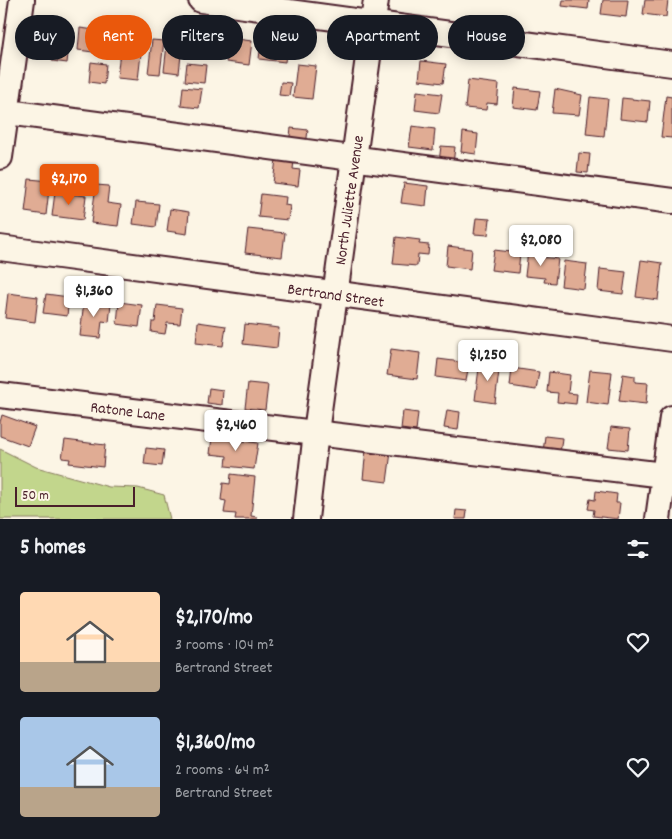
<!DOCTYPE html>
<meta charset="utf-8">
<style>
:root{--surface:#171b24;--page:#20242c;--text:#f1f3f6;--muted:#9ea1a6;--accent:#ea580c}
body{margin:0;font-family:Dekko,sans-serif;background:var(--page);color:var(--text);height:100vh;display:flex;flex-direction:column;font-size:19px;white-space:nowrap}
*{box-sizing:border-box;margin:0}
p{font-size:16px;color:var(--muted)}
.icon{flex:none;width:28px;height:28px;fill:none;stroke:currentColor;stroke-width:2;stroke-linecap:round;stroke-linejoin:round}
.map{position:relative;height:519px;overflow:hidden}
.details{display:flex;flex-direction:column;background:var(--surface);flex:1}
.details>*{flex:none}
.guide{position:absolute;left:15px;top:15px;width:642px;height:45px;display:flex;gap:10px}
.scale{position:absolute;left:15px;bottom:12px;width:120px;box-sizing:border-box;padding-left:5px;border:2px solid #4a1f2b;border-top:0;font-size:14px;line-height:18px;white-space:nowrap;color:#4a1f2b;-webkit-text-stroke:4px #fcf5e5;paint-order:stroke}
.price{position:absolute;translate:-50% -42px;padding:0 11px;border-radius:5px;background:#fff;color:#222;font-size:16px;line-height:32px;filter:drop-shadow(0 1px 2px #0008)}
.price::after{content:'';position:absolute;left:50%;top:30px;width:15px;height:11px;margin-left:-8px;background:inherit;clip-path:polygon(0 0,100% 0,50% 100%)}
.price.on{background:var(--accent);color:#fff}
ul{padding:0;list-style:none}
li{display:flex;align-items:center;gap:15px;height:125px;padding:0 20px}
li span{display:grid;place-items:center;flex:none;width:140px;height:100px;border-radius:5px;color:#555}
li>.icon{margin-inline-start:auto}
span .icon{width:60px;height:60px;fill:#fffc;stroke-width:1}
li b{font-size:21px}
h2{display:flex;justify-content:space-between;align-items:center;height:60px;padding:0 20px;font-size:21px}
.tag{padding:0 18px;border-radius:22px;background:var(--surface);box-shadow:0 2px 12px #0003;font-size:18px;line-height:45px}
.tag.on{background:var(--accent);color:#fff}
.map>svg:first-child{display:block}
.green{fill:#c2d68c;stroke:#867a5c}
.building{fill:#e0ac94;stroke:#4a1f2b}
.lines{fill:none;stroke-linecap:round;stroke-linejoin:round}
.minor-casing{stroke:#4a1f2b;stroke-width:28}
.minor{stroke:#fcf5e5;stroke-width:24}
.labels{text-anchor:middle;stroke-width:4;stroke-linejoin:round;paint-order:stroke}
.street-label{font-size:16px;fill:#4a1f2b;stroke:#fcf5e5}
</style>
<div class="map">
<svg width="672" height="519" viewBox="0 0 672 519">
<rect width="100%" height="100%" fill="#fcf5e5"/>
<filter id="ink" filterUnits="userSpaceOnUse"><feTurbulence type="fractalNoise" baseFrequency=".02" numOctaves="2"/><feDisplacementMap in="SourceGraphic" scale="10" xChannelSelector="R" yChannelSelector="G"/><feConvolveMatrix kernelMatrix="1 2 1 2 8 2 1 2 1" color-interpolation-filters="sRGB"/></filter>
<g filter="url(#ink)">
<!-- green -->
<path class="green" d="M0 449 36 467 109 487 138 488 164 495 170 519H0Z"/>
<!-- building -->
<g class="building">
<path d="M563 0H589L588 9 562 6Z"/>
<path d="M603 0H628L626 17 601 14Z"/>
<path d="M645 0H668L666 17 643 14Z"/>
<path d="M56 25 71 27 67 63 52 61Z"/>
<path d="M123 25 144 27 138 80 117 78Z"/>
<path d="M80 28 110 32 108 54 78 50Z"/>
<path d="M168 36 183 37 179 73 164 71Z"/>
<path d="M229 38 252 41 249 65 226 62Z"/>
<path d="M152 40 164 41 160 74 148 73Z"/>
<path d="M261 41 287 45 285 62 259 59Z"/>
<path d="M421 61 446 64 443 83 419 80Z"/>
<path d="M91 62 106 64 104 84 89 82Z"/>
<path d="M187 63 206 65 204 83 185 81Z"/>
<path d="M297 64 316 66 312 99 293 97Z"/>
<path d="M468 80 499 84 497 104 487 103 486 110 465 108Z"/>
<path d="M281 82 291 83 289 96 279 95Z"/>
<path d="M183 87 202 89 199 108 181 106Z"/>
<path d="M515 88 540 91 537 110 513 107Z"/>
<path d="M555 89 582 95 579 115 552 113Z"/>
<path d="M417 91 442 94 439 113 415 110Z"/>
<path d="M666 96 672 97V138L661 137Z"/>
<path d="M590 97 608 99 604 136 586 134Z"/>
<path d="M622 98 650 101 648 122 620 119Z"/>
<path d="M412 126 435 129 433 150 409 147Z"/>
<path d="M291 128 308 130 306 145 289 143Z"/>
<path d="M463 132 478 134 476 154 461 152Z"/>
<path d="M441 146 455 147 453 164 439 162Z"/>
<path d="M579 153 590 154 588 173 577 172Z"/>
<path d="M276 159 294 161 293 169 300 170 298 186 273 183Z"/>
<path d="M29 179 50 181 46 215 25 212Z"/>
<path d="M404 183 428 186 426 206 401 203Z"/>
<path d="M96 185 109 186 107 203 121 205 118 226 91 223Z"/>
<path d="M55 192 86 196 83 220 52 216Z"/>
<path d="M261 194 286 197 285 205 290 206 288 220 258 217Z"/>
<path d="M136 202 159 204 156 227 133 224Z"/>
<path d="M170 209 189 212 187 234 167 231Z"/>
<path d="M476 218 490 219 488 235 474 234Z"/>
<path d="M248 229 285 233 282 257 245 253Z"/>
<path d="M396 237 420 240 419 244 429 245 428 255 418 254 417 266 393 264Z"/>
<path d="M448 246 472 249 470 269 446 266Z"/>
<path d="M494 250 520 253 518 273 491 270Z"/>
<path d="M528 251 540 253V257L558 259 555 283 544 282 545 278 525 276Z"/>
<path d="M641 260 662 263 658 300 636 297Z"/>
<path d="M564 261 587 264 584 289 561 286Z"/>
<path d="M600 269 626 272 623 294 598 291Z"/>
<path d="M8 293 38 297 35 322 5 318Z"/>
<path d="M46 294 69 297 67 316 43 313Z"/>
<path d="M84 301 111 304 109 322 102 321 100 338 80 336Z"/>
<path d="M119 302 142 305 139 327 117 324Z"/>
<path d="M157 305 182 308 180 324 167 323 165 334 151 332 152 322H155Z"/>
<path d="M198 322 226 326 223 346 196 343Z"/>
<path d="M245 324 279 328 277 348 243 344Z"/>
<path d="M391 349 420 353 417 379 387 375Z"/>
<path d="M438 359 469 363 466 381 436 377Z"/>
<path d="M480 360 500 363 495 403 475 400Z"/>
<path d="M512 368 539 372 536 390 510 386Z"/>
<path d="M590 370 612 372 608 405 586 402Z"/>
<path d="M549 372 570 375 568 393 577 394 576 404 557 402 558 393 547 392Z"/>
<path d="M623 374 635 376V382L648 383 646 404 619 401Z"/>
<path d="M248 383 268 385 265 410 245 408Z"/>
<path d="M209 388 223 390 222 405 207 403Z"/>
<path d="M447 410 460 412 458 430 444 428Z"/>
<path d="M403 411 418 413 416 431 401 429Z"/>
<path d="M2 415 35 427 28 446 0 436V422Z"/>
<path d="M611 427 630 429 628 450 608 448Z"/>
<path d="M545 436 562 438 560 454 543 452Z"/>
<path d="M212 437 258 443 254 469 226 466 227 456 210 454Z"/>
<path d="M65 440 105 445 103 467 69 463 70 459 62 458Z"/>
<path d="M146 448 164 450 162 466 144 464Z"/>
<path d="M366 449 391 452 387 482 363 479Z"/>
<path d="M231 474 255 477 251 516 257 517 256 519H235L236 514 224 513 226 501 221 500 223 483 230 484Z"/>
<path d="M596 491 617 494 616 503H620L618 519 593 516 594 510 588 509 590 499 595 500Z"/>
<path d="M456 510 467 511 466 519H455Z"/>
</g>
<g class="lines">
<!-- minor casing -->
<g class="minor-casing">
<g id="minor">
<path d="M201 0 672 64"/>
<path d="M0 111 672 201"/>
<path d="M0 157 22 0"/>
<path d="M0 248 672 339"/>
<path d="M0 395 672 476"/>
<path d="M306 519 316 432 376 0"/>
<path d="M658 519 672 418"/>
</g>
</g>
<!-- minor -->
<use href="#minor" class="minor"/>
</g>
</g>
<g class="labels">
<!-- street labels -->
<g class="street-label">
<text transform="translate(348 200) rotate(-82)" y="6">North Juliette Avenue</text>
<text transform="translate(336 294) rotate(8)" y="6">Bertrand Street</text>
<text transform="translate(128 410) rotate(7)" y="6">Ratone Lane</text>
</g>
</g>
</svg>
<div class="scale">50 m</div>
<b class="price on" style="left:69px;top:206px">$2,170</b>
<b class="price" style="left:541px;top:267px">$2,080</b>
<b class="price" style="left:94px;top:318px">$1,360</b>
<b class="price" style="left:488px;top:382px">$1,250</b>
<b class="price" style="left:236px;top:452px">$2,460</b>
<div class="guide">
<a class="tag">Buy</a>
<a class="tag on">Rent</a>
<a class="tag">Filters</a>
<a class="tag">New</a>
<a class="tag">Apartment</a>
<a class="tag">House</a>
</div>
</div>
<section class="details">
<h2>5 homes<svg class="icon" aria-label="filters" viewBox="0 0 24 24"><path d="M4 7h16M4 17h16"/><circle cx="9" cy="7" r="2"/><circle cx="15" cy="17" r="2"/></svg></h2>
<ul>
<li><span style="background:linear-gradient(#ffd9b3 70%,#b9a48a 0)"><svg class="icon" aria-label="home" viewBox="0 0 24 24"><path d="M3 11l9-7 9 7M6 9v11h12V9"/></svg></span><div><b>$2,170/mo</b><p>3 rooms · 104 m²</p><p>Bertrand Street</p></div><svg class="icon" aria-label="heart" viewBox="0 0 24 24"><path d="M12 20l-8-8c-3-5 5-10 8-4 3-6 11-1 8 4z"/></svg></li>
<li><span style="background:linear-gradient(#a9c7e8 70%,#b9a48a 0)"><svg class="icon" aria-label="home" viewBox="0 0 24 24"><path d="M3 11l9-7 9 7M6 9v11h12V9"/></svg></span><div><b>$1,360/mo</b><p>2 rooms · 64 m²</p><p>Bertrand Street</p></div><svg class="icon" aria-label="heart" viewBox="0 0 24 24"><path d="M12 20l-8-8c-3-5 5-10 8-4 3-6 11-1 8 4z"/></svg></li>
</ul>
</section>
